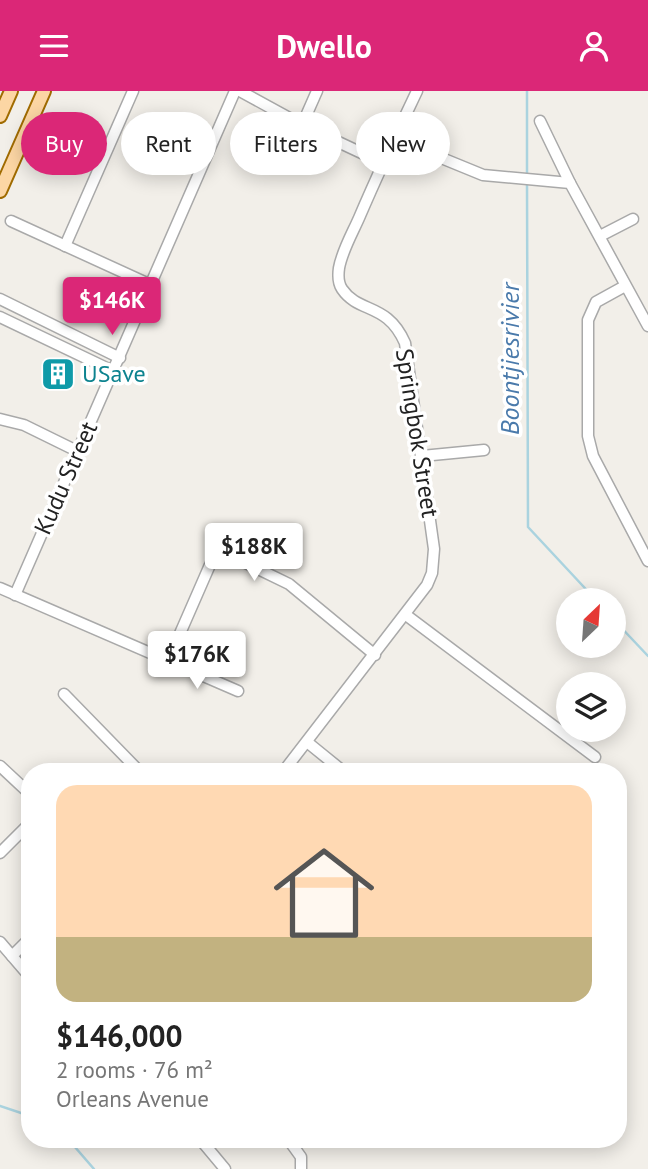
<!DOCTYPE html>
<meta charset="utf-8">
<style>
:root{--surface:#fff;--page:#f6f6f6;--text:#222;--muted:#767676;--line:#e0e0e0;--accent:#db2777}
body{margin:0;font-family:"PT Sans",sans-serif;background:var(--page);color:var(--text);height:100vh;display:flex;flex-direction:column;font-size:26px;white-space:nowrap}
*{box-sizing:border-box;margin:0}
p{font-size:23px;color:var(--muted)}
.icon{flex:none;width:38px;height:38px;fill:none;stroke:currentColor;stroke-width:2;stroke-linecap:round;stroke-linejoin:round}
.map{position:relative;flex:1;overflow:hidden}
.sheet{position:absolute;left:21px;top:672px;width:606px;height:385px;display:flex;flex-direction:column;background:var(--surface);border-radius:28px;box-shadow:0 4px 18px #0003}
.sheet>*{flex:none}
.guide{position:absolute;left:21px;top:21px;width:607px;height:63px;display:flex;gap:14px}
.needle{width:46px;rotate:25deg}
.tools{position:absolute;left:556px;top:497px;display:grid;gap:14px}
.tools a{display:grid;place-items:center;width:70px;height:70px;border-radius:50%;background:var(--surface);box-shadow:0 4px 18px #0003;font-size:35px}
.price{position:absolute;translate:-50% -60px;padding:0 16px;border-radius:7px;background:#fff;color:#222;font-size:23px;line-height:46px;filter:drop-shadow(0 2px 4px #0008)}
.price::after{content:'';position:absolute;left:50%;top:42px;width:21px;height:16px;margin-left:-10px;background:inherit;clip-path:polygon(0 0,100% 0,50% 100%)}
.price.selected{background:var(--accent);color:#fff}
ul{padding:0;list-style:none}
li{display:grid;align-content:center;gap:14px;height:371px;padding:0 35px}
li+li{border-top:2px solid var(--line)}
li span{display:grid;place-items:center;height:217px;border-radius:21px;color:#555}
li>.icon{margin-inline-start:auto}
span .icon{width:126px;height:126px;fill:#fffc;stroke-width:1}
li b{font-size:30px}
.chip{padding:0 24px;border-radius:32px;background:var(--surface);box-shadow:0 4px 18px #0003;font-size:24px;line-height:63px}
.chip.selected{background:var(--accent);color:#fff}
header{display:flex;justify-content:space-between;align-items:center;height:91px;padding:0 35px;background:var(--accent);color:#fff;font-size:32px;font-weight:700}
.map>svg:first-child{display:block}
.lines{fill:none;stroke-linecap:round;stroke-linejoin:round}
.stream{stroke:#aad3df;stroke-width:2.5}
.minor-casing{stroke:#a9a9a9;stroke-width:13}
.major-casing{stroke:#a06b00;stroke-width:16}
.minor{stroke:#fff;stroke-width:10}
.major{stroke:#fcd6a4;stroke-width:12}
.labels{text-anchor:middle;stroke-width:7;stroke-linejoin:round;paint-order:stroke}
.culture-label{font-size:24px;fill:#0d838f;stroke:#fff;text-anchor:start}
.street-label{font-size:24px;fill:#222;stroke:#fff}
.water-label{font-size:26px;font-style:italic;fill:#4a7aab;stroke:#fff}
</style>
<header><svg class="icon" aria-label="menu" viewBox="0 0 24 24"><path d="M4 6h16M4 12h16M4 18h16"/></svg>Dwello<svg class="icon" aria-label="person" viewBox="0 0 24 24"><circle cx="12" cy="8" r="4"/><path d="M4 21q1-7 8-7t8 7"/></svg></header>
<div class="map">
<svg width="648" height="1078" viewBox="0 0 648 1078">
<rect width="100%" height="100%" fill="#f2efe9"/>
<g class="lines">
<!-- stream -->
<g class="stream">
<path d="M527 0V85"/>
<path d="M527 91 528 436 596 509"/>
<path d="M614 529 648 565"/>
<path d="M0 1015 30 1025"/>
<path d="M68 1048 94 1078"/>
</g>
<!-- minor casing -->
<g class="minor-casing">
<g id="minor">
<path d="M240 0 302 34 383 72"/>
<path d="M540 30 570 92"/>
<path d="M302 34 317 0"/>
<path d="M395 48 483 84 570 92 648 235"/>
<path d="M11 130 151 194"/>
<path d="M600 145 633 128"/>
<path d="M65 155 133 0"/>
<path d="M625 195 596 211 588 229V345L593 365 648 470"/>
<path d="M0 208 120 267"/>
<path d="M0 226 113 280"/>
<path d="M0 328 24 334 77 360"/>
<path d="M422 365 484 359"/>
<path d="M0 497 238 600"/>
<path d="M15 504 235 0"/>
<path d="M406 524 595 666"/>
<path d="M168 570 213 467 225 462 289 493 375 564"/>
<path d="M64 603 140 681"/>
<path d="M307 651 344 681"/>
<path d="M0 675 30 703"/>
<path d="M283 681 427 494 432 482 434 458 405 252C387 211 359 223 342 198 338 192 338 184 339 177 342 160 352 143 359 127 377 85 397 42 417 0"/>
<path d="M0 762 30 732"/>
<path d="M0 851 30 886"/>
<path d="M12 865 30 847"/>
<path d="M200 1048 225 1078"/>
<path d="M288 1048 301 1066V1078"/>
</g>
</g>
<!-- major casing -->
<g class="major-casing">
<g id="major">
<path d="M0 25 11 0"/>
<path d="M0 100 44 0"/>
</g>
</g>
<!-- minor -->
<use href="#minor" class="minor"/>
<!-- major -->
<use href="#major" class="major"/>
</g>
<!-- icons -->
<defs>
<g id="building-square" transform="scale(1.75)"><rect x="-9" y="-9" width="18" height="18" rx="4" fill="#0f9aa8" stroke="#fff"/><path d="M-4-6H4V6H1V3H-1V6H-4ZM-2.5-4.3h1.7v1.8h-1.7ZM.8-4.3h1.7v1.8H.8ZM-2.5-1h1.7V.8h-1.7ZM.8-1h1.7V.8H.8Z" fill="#fff"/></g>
</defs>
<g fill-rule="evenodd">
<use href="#building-square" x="58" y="283"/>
</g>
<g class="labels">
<!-- culture labels -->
<g class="culture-label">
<text x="82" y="291">USave</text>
</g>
<!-- street labels -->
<g class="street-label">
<text transform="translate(417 342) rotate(81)" y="8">Springbok Street</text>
<text transform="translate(66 387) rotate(-66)" y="8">Kudu Street</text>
</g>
<!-- water labels -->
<g class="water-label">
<text transform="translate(510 268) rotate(-90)" y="9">Boontjiesrivier</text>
</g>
</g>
</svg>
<div class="tools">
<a><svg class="needle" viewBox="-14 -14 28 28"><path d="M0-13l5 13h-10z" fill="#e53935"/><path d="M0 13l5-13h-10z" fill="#767676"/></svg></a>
<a><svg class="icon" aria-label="layers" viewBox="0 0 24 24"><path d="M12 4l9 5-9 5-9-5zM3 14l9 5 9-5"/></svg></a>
</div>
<b class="price selected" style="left:112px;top:246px">$146K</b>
<b class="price" style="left:254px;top:492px">$188K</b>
<b class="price" style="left:197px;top:600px">$176K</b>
<div class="guide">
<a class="chip selected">Buy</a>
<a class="chip">Rent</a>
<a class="chip">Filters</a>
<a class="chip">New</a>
</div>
<section class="sheet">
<ul>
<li><span style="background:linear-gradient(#ffd9b3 70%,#c2b280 0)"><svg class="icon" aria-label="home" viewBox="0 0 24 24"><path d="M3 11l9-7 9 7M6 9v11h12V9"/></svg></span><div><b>$146,000</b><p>2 rooms · 76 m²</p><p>Orleans Avenue</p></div></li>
</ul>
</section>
</div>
